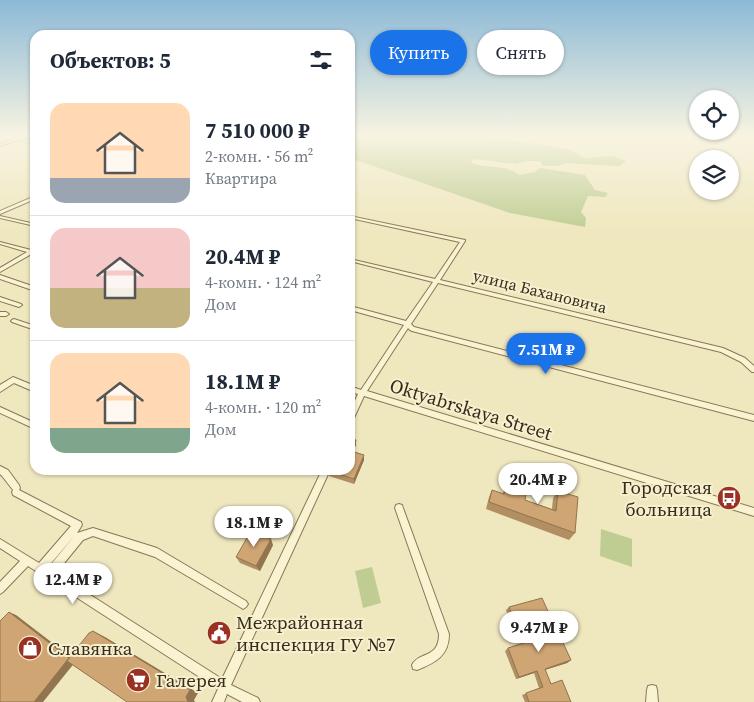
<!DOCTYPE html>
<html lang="ru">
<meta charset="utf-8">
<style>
:root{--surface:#fff;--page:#f2f2f3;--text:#1f2937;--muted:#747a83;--line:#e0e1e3;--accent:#1a73e8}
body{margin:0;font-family:"Source Serif 4",serif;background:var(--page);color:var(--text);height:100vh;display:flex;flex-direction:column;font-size:19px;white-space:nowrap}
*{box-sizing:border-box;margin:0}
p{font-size:16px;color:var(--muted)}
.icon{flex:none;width:28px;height:28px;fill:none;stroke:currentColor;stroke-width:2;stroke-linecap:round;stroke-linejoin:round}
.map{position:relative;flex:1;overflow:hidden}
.drawer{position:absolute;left:30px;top:30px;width:325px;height:445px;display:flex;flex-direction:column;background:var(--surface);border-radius:15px;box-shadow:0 1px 4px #0004}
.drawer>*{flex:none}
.banner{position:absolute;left:370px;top:30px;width:309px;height:45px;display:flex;gap:10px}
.controls{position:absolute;left:689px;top:90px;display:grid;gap:10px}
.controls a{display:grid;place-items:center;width:50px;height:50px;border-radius:50%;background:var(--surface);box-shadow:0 1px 4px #0004;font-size:25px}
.price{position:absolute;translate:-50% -42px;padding:0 11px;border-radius:18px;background:#fff;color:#222;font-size:16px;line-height:32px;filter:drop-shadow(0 1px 2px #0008)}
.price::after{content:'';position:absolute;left:50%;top:30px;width:15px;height:11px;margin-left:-8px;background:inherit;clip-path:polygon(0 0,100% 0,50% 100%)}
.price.on{background:var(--accent);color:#fff}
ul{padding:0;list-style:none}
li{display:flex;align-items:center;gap:15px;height:125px;padding:0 20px}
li+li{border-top:1px solid var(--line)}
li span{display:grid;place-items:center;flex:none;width:140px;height:100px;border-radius:15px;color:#555}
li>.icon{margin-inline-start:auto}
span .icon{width:60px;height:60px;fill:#fffc;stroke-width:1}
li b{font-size:21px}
h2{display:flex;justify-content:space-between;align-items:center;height:60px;padding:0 20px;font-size:21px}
.pill{padding:0 18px;border-radius:22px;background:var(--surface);box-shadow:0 1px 4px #0004;font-size:18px;line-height:45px}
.pill.on{background:var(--accent);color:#fff}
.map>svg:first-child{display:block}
.green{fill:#bfcd92}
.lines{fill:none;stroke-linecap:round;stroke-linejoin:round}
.minor-casing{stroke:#887756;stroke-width:2}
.minor{fill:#faf3d2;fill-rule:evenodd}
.wall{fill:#b28e63}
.shaded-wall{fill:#917450}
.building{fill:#cfa573;stroke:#917450}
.labels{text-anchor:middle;stroke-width:4;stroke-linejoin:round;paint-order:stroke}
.street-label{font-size:16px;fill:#372c1c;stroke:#f6f0ce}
.near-street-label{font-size:19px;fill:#372c1c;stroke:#f6f0ce}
.near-poi-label{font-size:19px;fill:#372c1c;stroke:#f6f0ce;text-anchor:start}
</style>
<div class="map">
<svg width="754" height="702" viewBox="0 0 754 702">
<rect width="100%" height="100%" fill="#efe7be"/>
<!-- green -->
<g class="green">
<path d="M350 135H479L568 149 585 158 612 156 626 161 619 166 565 163 558 166H543L540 161H525L516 164 474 159 471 163C487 169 506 164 519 175L535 172 540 168 585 175 595 190 608 193 605 197 588 196 581 212 586 218 585 227 510 213 350 158Z"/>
<path d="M601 529 632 539V567L600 556Z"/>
<path d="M372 567 381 603 363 608 355 571Z"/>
</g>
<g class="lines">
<!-- minor casing -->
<g class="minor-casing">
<g id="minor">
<path d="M27 135H32L22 139 35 142V144L18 140 0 146V144Z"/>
<path d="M35 196V199L0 214V211Z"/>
<path d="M0 216 35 224V226L0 218Z"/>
<path d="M350 216 465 240V241L440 280 723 348 745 358 754 366V372H752L741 362 721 352 438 283 411 324 414 327 754 415V421L412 331 410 330 408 328 367 391 754 508V516L364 396 353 420 350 421V411L358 394 350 392V386L361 390 404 325 350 310V306L406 321 433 282 350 261V259L435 279 460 242 350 218Z"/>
<path d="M0 242 31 250 35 249V252L0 272V268L27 252 0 244Z"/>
<path d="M0 275 35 287V291L0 279Z"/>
<path d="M0 297 21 304 22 305 19 307 0 301Z"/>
<path d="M0 312H6L9 314 6 316H0Z"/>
<path d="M14 319 35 326V330L12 322 11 321 12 320Z"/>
<path d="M13 377 35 386V392L14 383 0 392V385Z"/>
<path d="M0 407 35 423V429L0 413Z"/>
<path d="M0 466 8 470 19 485 20 488 19 490 81 522 82 525 77 533 93 528 157 548 246 601 248 604 246 607 243 609 240 607 155 557 93 536 83 540 56 573 222 679 322 470H330L231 685 258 698 260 702H242L227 694 224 702H212L218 689 28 566 3 592 0 594V582L20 561 0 548V539L39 563 71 526 13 495 12 492 13 490 2 476 0 474ZM75 535 48 568H47Z"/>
<path d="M399 504 402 505 403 508 449 634C449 656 435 663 417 670L413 669 412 665C419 651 439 659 439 634L395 508 396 505Z"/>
<path d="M652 685 656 686 657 690 658 702H646L647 690 648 686Z"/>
</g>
</g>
<!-- minor -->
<use href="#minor" class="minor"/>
</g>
<!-- wall -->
<g class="wall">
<path d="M350 438 356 440V445L353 452 364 460 354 484 329 476V471Z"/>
<path d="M508 476 525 500 552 509 553 498 558 491 575 533 569 540 486 509 489 497 492 490 503 494 505 483Z"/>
<path d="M273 545 260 571 240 563 236 557Z"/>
<path d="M509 607 551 618 548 622 539 624 545 637 571 660 567 663 545 670 551 684 571 702H525L522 695 539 688 534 673 516 679 505 651 508 648 535 640 529 626 514 630 506 610Z"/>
</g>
<!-- shaded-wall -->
<g class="shaded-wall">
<path d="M356 440V445L351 456V451Z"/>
<path d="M364 455V460L354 484V479Z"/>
<path d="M271 539 273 545 260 571 256 566Z"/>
<path d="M9 612 16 615 76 661 43 702H34Z"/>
<path d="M551 618 548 622 535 625 538 622Z"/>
<path d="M532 623 529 626 514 630 517 627Z"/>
<path d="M93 631 105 637 198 693 194 700 195 702H188Z"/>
<path d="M571 660 567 663 541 671 545 669Z"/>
<path d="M537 671 534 673 516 679 519 677Z"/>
</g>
<!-- building -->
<g class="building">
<path d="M350 438 356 440 351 451 364 455 354 479 329 471V470H350Z"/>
<path d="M508 476 528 482 525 500 556 511 558 491 578 497 575 533 489 502 492 490 504 494Z"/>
<path d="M251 531 271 539 256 566 236 557Z"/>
<path d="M542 598 551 618 538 622 545 637 558 632 571 660 545 669 551 684 562 680 571 702H529L526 693 543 687 537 671 519 677 508 648 539 638 532 623 517 627 509 607Z"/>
<path d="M9 612 69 658 34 702H0V621Z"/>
<path d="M93 631 190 690 186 697 188 702H127L67 661 89 633Z"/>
</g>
<!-- sky -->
<linearGradient id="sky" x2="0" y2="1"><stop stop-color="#8cb9d6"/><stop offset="0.58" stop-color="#f8f4e2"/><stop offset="1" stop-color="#f8f4e2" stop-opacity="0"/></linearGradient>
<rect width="754" height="233" fill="url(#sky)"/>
<!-- icons -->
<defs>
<g id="bus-disc" transform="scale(1.25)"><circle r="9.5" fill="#993224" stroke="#f6f0ce"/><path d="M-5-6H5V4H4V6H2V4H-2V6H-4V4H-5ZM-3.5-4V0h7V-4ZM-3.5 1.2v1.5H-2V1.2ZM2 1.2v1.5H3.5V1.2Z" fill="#fff"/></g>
<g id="civic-disc" transform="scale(1.25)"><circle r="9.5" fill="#993224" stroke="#f6f0ce"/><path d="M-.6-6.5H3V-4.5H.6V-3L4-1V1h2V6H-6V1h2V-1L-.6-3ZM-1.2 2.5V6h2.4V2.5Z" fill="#fff"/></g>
<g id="shop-disc" transform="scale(1.25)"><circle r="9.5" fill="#993224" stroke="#f6f0ce"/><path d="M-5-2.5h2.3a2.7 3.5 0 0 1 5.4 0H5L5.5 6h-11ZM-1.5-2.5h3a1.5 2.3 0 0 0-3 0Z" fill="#fff"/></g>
<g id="supermarket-disc" transform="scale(1.25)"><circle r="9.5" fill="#993224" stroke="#f6f0ce"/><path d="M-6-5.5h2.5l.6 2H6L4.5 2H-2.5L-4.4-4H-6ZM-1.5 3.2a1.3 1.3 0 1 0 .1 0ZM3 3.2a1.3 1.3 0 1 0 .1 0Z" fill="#fff"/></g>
</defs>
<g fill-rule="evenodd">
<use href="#bus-disc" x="729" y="498"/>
<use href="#civic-disc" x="219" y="633"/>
<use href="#shop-disc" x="30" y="648"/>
<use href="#supermarket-disc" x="138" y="680"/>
</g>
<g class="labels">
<!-- street labels -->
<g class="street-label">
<text transform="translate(540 291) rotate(14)" y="6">улица Бахановича</text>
</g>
<!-- near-street labels -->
<g class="near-street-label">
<text transform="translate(471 409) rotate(17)" y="7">Oktyabrskaya Street</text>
</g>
<!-- near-poi labels -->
<g class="near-poi-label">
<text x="712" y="494" text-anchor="end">Городская<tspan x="712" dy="22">больница</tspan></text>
<text x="236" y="629">Межрайонная<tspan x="236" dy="22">инспекция ГУ №7</tspan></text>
<text x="48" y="655">Славянка</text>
<text x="156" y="687">Галерея</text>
</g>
</g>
</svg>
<div class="controls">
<a><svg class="icon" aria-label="locate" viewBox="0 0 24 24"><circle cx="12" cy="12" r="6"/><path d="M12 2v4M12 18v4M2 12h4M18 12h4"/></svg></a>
<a><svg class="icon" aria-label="layers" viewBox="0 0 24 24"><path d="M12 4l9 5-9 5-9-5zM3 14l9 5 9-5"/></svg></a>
</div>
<b class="price on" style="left:546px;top:375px">7.51M ₽</b>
<b class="price" style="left:538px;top:505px">20.4M ₽</b>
<b class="price" style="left:254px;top:548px">18.1M ₽</b>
<b class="price" style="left:73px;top:605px">12.4M ₽</b>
<b class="price" style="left:539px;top:653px">9.47M ₽</b>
<div class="banner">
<a class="pill on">Купить</a>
<a class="pill">Снять</a>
</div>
<section class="drawer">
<h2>Объектов: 5<svg class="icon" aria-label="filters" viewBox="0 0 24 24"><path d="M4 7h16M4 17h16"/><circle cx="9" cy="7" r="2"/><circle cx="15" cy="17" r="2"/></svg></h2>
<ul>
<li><span style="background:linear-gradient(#ffd9b3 75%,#9aa5b1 0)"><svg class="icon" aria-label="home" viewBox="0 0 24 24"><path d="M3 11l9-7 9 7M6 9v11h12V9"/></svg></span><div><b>7 510 000 ₽</b><p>2-комн. · 56 m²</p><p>Квартира</p></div></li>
<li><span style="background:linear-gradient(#f6c9c9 60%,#c2b280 0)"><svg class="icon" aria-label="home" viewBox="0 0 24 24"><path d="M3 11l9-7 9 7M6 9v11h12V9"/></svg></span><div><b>20.4M ₽</b><p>4-комн. · 124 m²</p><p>Дом</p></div></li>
<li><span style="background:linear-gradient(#ffd9b3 75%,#7fa58c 0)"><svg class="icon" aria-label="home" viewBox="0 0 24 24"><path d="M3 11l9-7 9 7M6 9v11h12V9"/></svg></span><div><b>18.1M ₽</b><p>4-комн. · 120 m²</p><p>Дом</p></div></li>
</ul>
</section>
</div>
